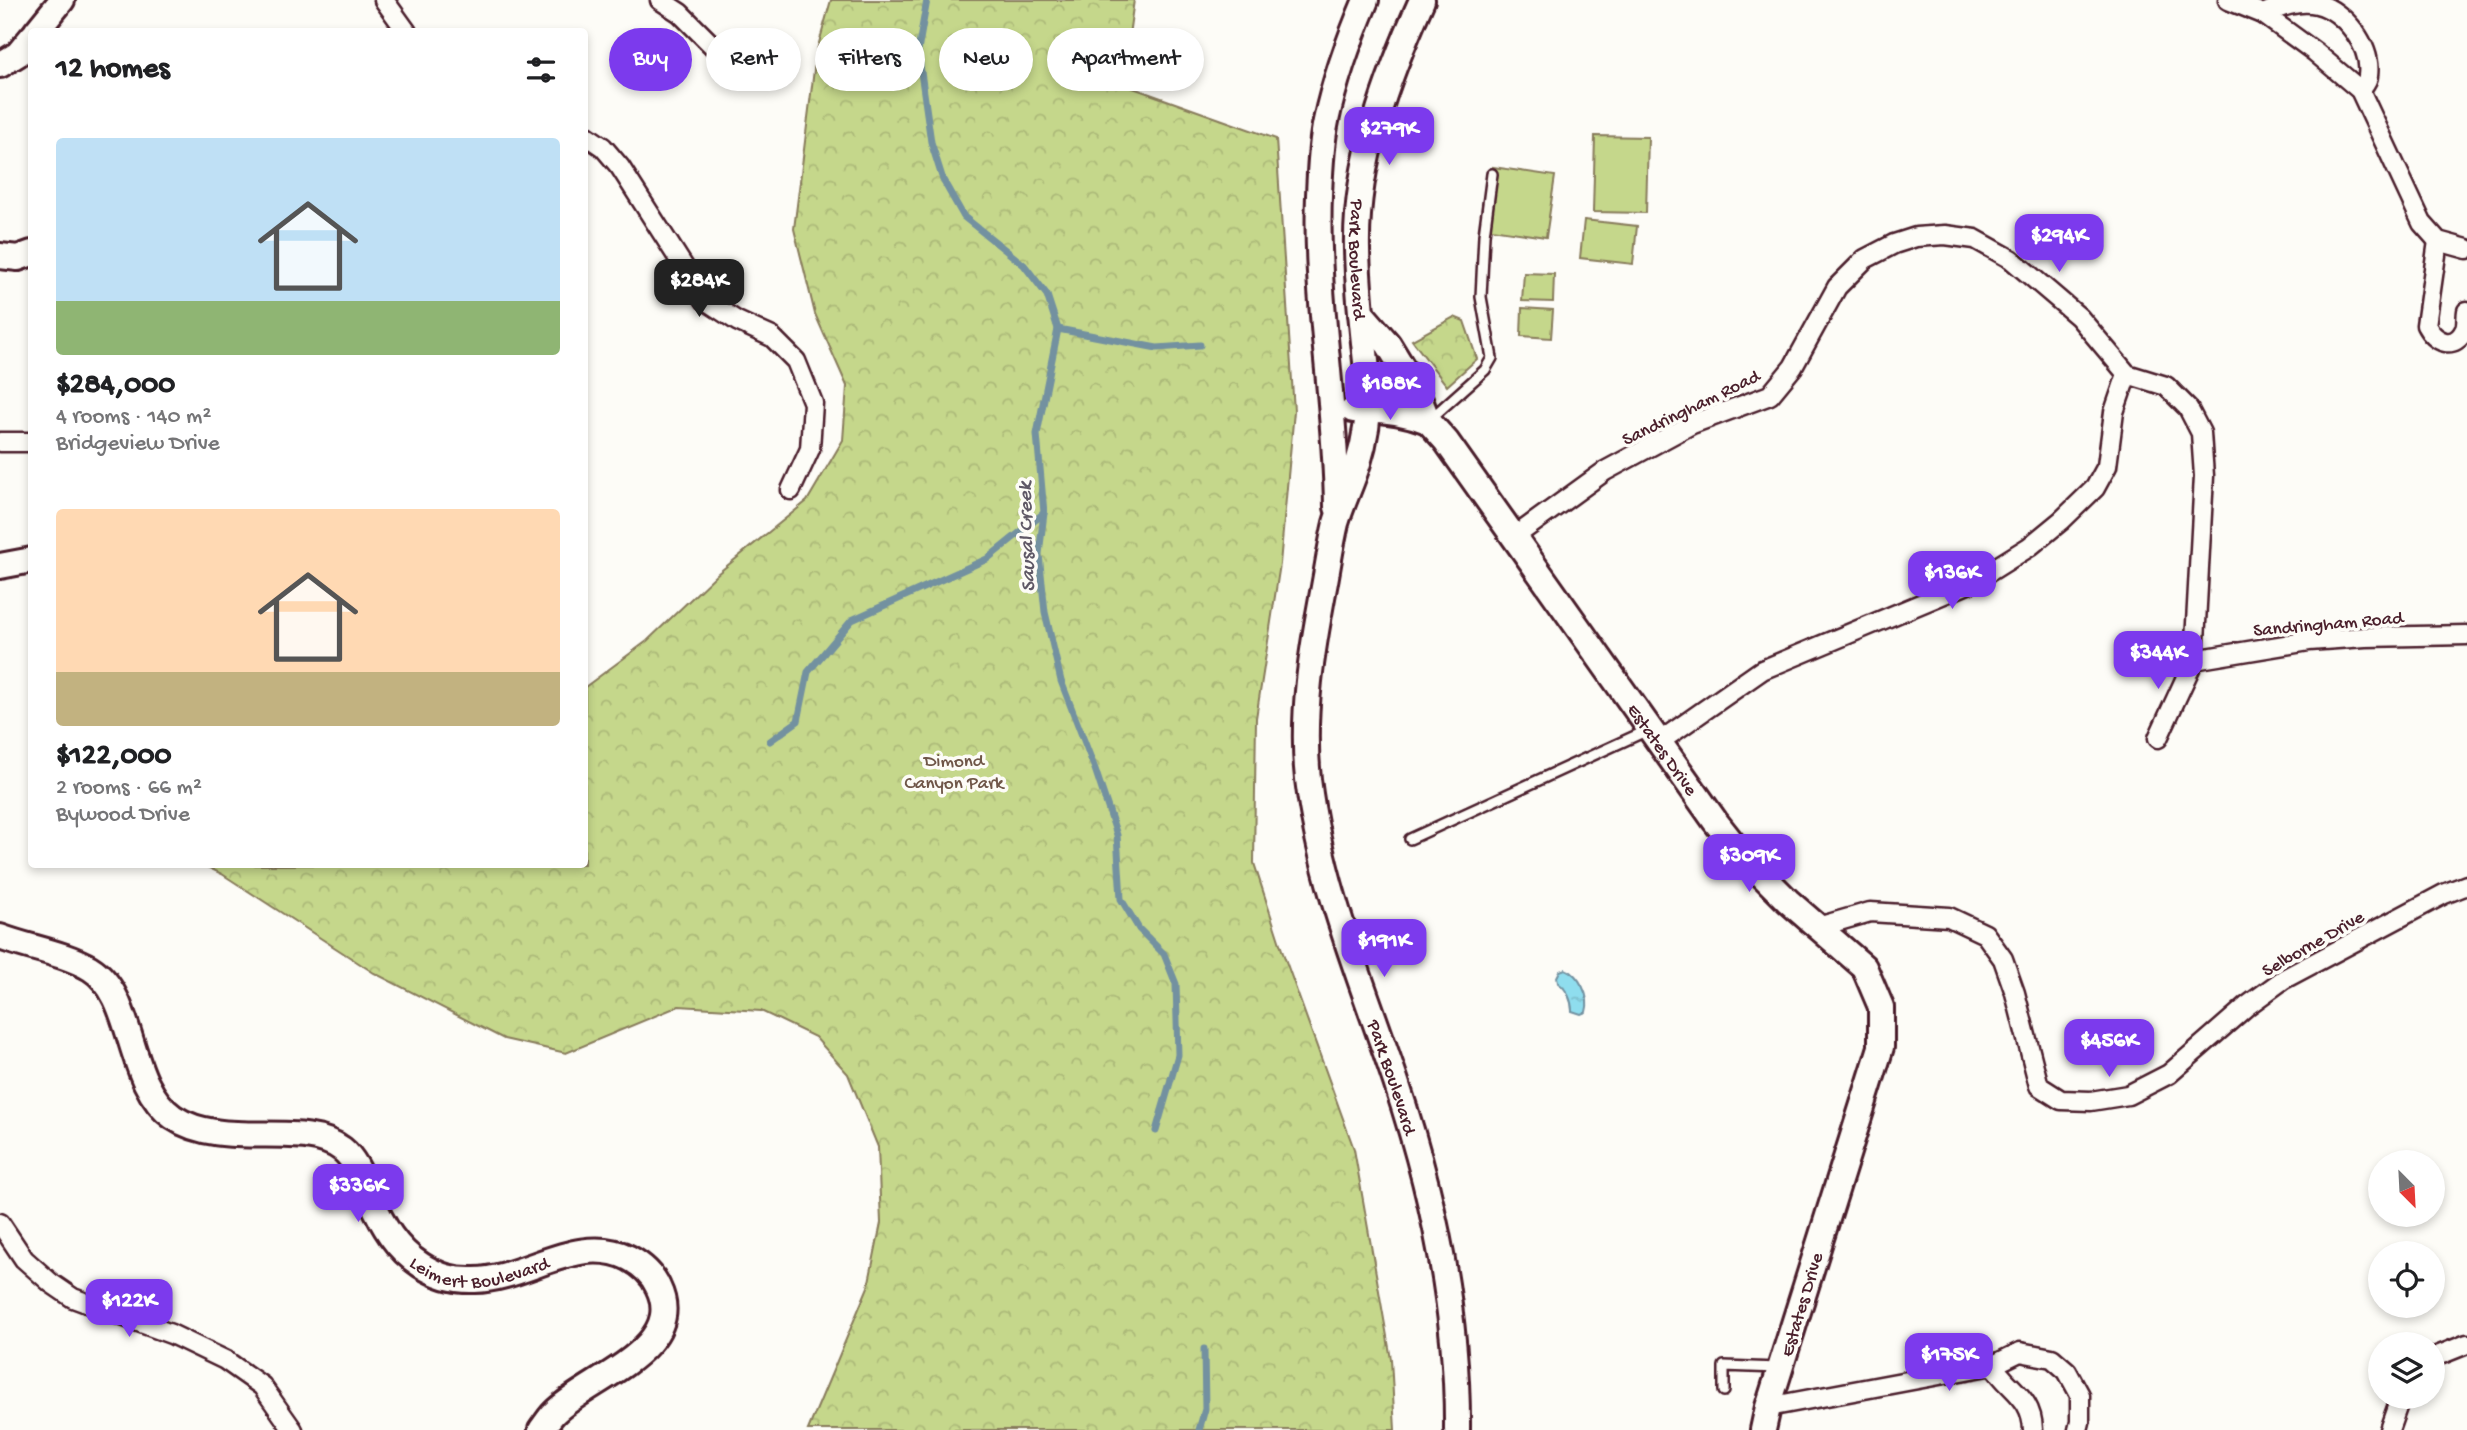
<!DOCTYPE html>
<meta charset="utf-8">
<style>
:root{--surface:#fff;--page:#f6f6f6;--text:#202124;--muted:#757577;--accent:#7c3aed}
body{margin:0;font-family:"Gochi Hand",sans-serif;background:var(--page);color:var(--text);height:100vh;display:flex;flex-direction:column;font-size:26px;white-space:nowrap}
*{box-sizing:border-box;margin:0}
p{font-size:23px;color:var(--muted)}
.icon{flex:none;width:38px;height:38px;fill:none;stroke:currentColor;stroke-width:2;stroke-linecap:round;stroke-linejoin:round}
.map{position:relative;flex:1;overflow:hidden}
.details{position:absolute;left:28px;top:28px;width:560px;height:840px;display:flex;flex-direction:column;background:var(--surface);border-radius:7px;box-shadow:0 4px 10px #0003}
.details>*{flex:none}
.top-card{position:absolute;left:609px;top:28px;width:665px;height:63px;display:flex;gap:14px}
.needle{width:46px;rotate:156deg}
.fabs{position:absolute;left:2368px;top:1150px;display:grid;gap:14px}
.fabs a{display:grid;place-items:center;width:77px;height:77px;border-radius:50%;background:var(--surface);box-shadow:0 4px 10px #0003;font-size:35px}
.price{position:absolute;translate:-50% -60px;padding:0 16px;border-radius:14px;background:var(--accent);color:#fff;font-size:23px;line-height:46px;filter:drop-shadow(0 2px 4px #0008)}
.price::after{content:'';position:absolute;left:50%;top:42px;width:21px;height:16px;margin-left:-10px;background:inherit;clip-path:polygon(0 0,100% 0,50% 100%)}
.price.selected{background:#222;color:#fff}
ul{padding:0;list-style:none}
li{display:grid;align-content:center;gap:14px;height:371px;padding:0 28px}
li span{display:grid;place-items:center;height:217px;border-radius:7px;color:#555}
li>.icon{margin-inline-start:auto}
span .icon{width:126px;height:126px;fill:#fffc;stroke-width:1}
li b{font-size:30px}
h2{display:flex;justify-content:space-between;align-items:center;height:84px;padding:0 28px;font-size:30px}
.pill{padding:0 24px;border-radius:32px;background:var(--surface);box-shadow:0 4px 10px #0003;font-size:24px;line-height:63px}
.pill.selected{background:var(--accent);color:#fff}
.map>svg:first-child{display:block}
.park{fill:url(#park-crowns);stroke:#887b5b;stroke-width:2}
.pitch{fill:#c5d78b;stroke:#887b5b;stroke-width:2}
.water{fill:url(#water-ripples);stroke:#7391a0;stroke-width:2}
.lines{fill:none;stroke-linecap:round;stroke-linejoin:round}
.stream{stroke:#7391a0;stroke-width:7}
.lane-casing{stroke:#4a1f2b;stroke-width:14}
.street-casing{stroke:#4a1f2b;stroke-width:23}
.secondary-casing{stroke:#4a1f2b;stroke-width:30}
.lane{stroke:#fdfcf7;stroke-width:9}
.street{stroke:#fdfcf7;stroke-width:18}
.secondary{stroke:#fdfcf7;stroke-width:24}
.labels{text-anchor:middle;stroke-width:7;stroke-linejoin:round;paint-order:stroke}
.street-label{font-size:19px;fill:#4a1f2b;stroke:#fdfcf7}
.park-label{font-size:19px;fill:#6f5648;stroke:#fdfcf7}
.water-label{font-size:21px;font-style:italic;fill:#5f5866;stroke:#fdfcf7}
</style>
<div class="map">
<svg width="2467" height="1430" viewBox="0 0 2467 1430">
<defs>
<pattern id="park-crowns" width="20" height="18" patternUnits="userSpaceOnUse" patternTransform="scale(1.75)"><rect width="20" height="18" fill="#c5d78b"/><path d="M2 6a3 3 0 1 1 6 0M12 15a3 3 0 1 1 6 0" fill="none" stroke="#abb878"/></pattern>
<pattern id="water-ripples" width="26" height="14" patternUnits="userSpaceOnUse" patternTransform="scale(1.75)"><rect width="26" height="14" fill="#8fddee"/><path d="M2 4q2-2 4 0t4 0M15 11q2-2 4 0t4 0" fill="none" stroke="#7dbdcc"/></pattern>
</defs>
<rect width="100%" height="100%" fill="#fdfcf7"/>
<filter id="ink" filterUnits="userSpaceOnUse"><feTurbulence type="fractalNoise" baseFrequency=".0143" numOctaves="2"/><feDisplacementMap in="SourceGraphic" scale="14" xChannelSelector="R" yChannelSelector="G"/><feConvolveMatrix kernelMatrix="1 2 1 2 8 2 1 2 1" color-interpolation-filters="sRGB"/></filter>
<g filter="url(#ink)">
<!-- park -->
<g class="park">
<path d="M831 0H1134L1122 84 1276 139 1294 411 1280 564 1256 718 1254 863 1283 953 1354 1149 1391 1359 1395 1430H808L868 1287 881 1223 878 1147 848 1074 815 1037 761 1011 679 1006 566 1053 504 1039 374 973 222 874 203 865 584 864 585 687 647 641 717 574 807 501 843 440 847 386 815 314 794 229 816 54Z"/>
<path d="M1454 317 1464 321 1477 359 1447 386 1412 340Z"/>
</g>
<!-- pitch -->
<g class="pitch">
<path d="M1595 136 1648 137 1646 213 1593 212Z"/>
<path d="M1493 167 1555 176 1546 237 1484 228Z"/>
<path d="M1584 220 1637 226 1633 264 1580 258Z"/>
<path d="M1524 273 1554 274 1553 302 1522 301Z"/>
<path d="M1522 308 1553 310 1551 338 1521 336Z"/>
</g>
<!-- water -->
<path class="water" d="M1565 969C1579 974 1591 997 1586 1012L1581 1014 1572 1011C1572 1001 1567 989 1558 983L1557 977 1560 971Z"/>
<g class="lines">
<!-- stream -->
<g class="stream">
<path d="M927 0 918 51 931 142 943 180 964 217 1024 265 1047 295 1058 329 1037 434 1044 513 1039 554 1045 612 1061 681 1095 769 1117 835 1121 899 1139 929 1164 954 1176 984 1178 1055 1156 1131"/>
<path d="M1058 329 1157 348 1200 345"/>
<path d="M770 741 798 721 808 672 852 620 987 559 1044 513"/>
<path d="M1199 1430 1205 1409 1204 1349"/>
</g>
<!-- lane casing -->
<g class="lane-casing">
<g id="lane">
<path d="M1429 420 1485 370 1492 358 1481 297 1484 235 1492 174"/>
<path d="M1410 839 1648 730"/>
<path d="M1724 1391V1366L1778 1368"/>
</g>
</g>
<!-- street casing -->
<g class="street-casing">
<g id="street">
<path d="M384 0 407 32"/>
<path d="M660 0 680 13 727 60"/>
<path d="M2228 0 2263 14 2315 52 2360 90 2422 223 2438 241 2467 249"/>
<path d="M2263 14C2280 7 2298 0 2317 4 2345 11 2372 47 2368 76 2368 81 2363 86 2360 90"/>
<path d="M584 134 603 147 620 167 705 300 737 321 772 337 796 361 813 403 810 449 791 490"/>
<path d="M2438 241 2426 325C2435 343 2455 351 2465 329 2467 324 2466 316 2467 311"/>
<path d="M0 442H32"/>
<path d="M1514 537 1605 471 1692 424 1770 395 1793 367 1837 287 1865 259 1894 244 1916 237 1945 235 1975 239 2011 259 2079 317 2127 374 2166 386 2188 408 2201 433 2204 476 2194 660 2309 641 2365 637 2467 635"/>
<path d="M2158 738 2194 660"/>
<path d="M1659 742 1762 670 1973 582 2029 547 2062 520 2095 488 2107 466 2114 412 2127 374"/>
<path d="M1818 927 1870 912 1949 917 1985 934 2003 959 2015 993 2039 1086 2061 1100 2091 1101 2128 1095 2169 1074 2247 1006 2284 979 2444 894 2467 885"/>
<path d="M0 1223 24 1259 51 1283 73 1298 171 1334 225 1360 262 1386 293 1430"/>
<path d="M2432 1358 2467 1344"/>
<path d="M1993 1365C2009 1391 2032 1396 2033 1430"/>
<path d="M1768 1407 1993 1365 2020 1352 2052 1358 2067 1371 2080 1395V1422L2078 1430"/>
<path d="M2389 1430 2401 1396"/>
</g>
</g>
<!-- secondary casing -->
<g class="secondary-casing">
<g id="secondary">
<path id="s1" d="M1422 0C1387 78 1355 163 1357 250 1358 296 1364 343 1369 388 1369 414 1366 438 1358 463 1352 483 1342 503 1336 523 1331 544 1328 566 1324 587 1312 650 1301 714 1308 779 1321 886 1362 981 1396 1082 1433 1193 1458 1312 1457 1430"/>
<path d="M36 32 62 0"/>
<path d="M0 65 18 54 32 37"/>
<path d="M0 256 18 258 32 253"/>
<path id="s2" d="M1361 313 1388 344 1416 390 1428 421 1446 441 1715 821 1741 854 1788 901 1864 967 1881 1007V1047L1768 1407 1763 1430"/>
<path d="M1353 410C1378 408 1405 412 1428 421"/>
<path d="M1337 507C1336 402 1315 299 1319 195 1320 170 1321 144 1326 121 1335 78 1349 40 1366 0"/>
<path d="M0 566 32 560"/>
<path id="s3" d="M0 937C29 948 64 953 90 968 136 996 125 1083 173 1117 223 1151 304 1119 342 1149 357 1161 363 1182 371 1199 382 1224 396 1249 421 1265 438 1276 454 1281 475 1280 526 1279 578 1233 629 1258 642 1265 652 1273 658 1287 688 1349 587 1379 554 1413 549 1418 545 1425 541 1430"/>
</g>
</g>
<!-- lane -->
<use href="#lane" class="lane"/>
<!-- street -->
<use href="#street" class="street"/>
<!-- secondary -->
<use href="#secondary" class="secondary"/>
</g>
</g>
<g class="labels">
<!-- street labels -->
<g class="street-label">
<text dy="7" stroke="none"><textPath href="#s1" startOffset="270">Park Boulevard</textPath></text>
<text transform="translate(1690 406) rotate(-26)" y="7">Sandringham Road</text>
<text transform="translate(2328 622) rotate(-5)" y="7">Sandringham Road</text>
<text dy="7" stroke="none"><textPath href="#s2" startOffset="532">Estates Drive</textPath></text>
<text transform="translate(2312 942) rotate(-30)" y="7">Selborne Drive</text>
<text dy="7" stroke="none"><textPath href="#s1" startOffset="1108">Park Boulevard</textPath></text>
<text dy="7" stroke="none"><textPath href="#s3" startOffset="648">Leimert Boulevard</textPath></text>
<text transform="translate(1800 1304) rotate(-73)" y="7">Estates Drive</text>
</g>
<!-- park labels -->
<g class="park-label">
<text x="954" y="766">Dimond<tspan x="954" dy="22">Canyon Park</tspan></text>
</g>
<!-- water labels -->
<g class="water-label">
<text transform="translate(1025 537) rotate(-92)" y="7">Sausal Creek</text>
</g>
</g>
</svg>
<div class="fabs">
<a><svg class="needle" viewBox="-14 -14 28 28"><path d="M0-13l5 13h-10z" fill="#e53935"/><path d="M0 13l5-13h-10z" fill="#757577"/></svg></a>
<a><svg class="icon" aria-label="locate" viewBox="0 0 24 24"><circle cx="12" cy="12" r="6"/><path d="M12 2v4M12 18v4M2 12h4M18 12h4"/></svg></a>
<a><svg class="icon" aria-label="layers" viewBox="0 0 24 24"><path d="M12 4l9 5-9 5-9-5zM3 14l9 5 9-5"/></svg></a>
</div>
<b class="price" style="left:1389px;top:167px">$279K</b>
<b class="price" style="left:2059px;top:274px">$294K</b>
<b class="price selected" style="left:699px;top:319px">$284K</b>
<b class="price" style="left:1390px;top:422px">$188K</b>
<b class="price" style="left:1952px;top:611px">$136K</b>
<b class="price" style="left:2158px;top:691px">$344K</b>
<b class="price" style="left:1749px;top:894px">$309K</b>
<b class="price" style="left:1384px;top:979px">$191K</b>
<b class="price" style="left:2109px;top:1079px">$456K</b>
<b class="price" style="left:358px;top:1224px">$336K</b>
<b class="price" style="left:129px;top:1339px">$122K</b>
<b class="price" style="left:1949px;top:1393px">$175K</b>
<div class="top-card">
<a class="pill selected">Buy</a>
<a class="pill">Rent</a>
<a class="pill">Filters</a>
<a class="pill">New</a>
<a class="pill">Apartment</a>
</div>
<section class="details">
<h2>12 homes<svg class="icon" aria-label="filters" viewBox="0 0 24 24"><path d="M4 7h16M4 17h16"/><circle cx="9" cy="7" r="2"/><circle cx="15" cy="17" r="2"/></svg></h2>
<ul>
<li><span style="background:linear-gradient(#bfe0f5 75%,#8fb573 0)"><svg class="icon" aria-label="home" viewBox="0 0 24 24"><path d="M3 11l9-7 9 7M6 9v11h12V9"/></svg></span><div><b>$284,000</b><p>4 rooms · 140 m²</p><p>Bridgeview Drive</p></div></li>
<li><span style="background:linear-gradient(#ffd9b3 75%,#c2b280 0)"><svg class="icon" aria-label="home" viewBox="0 0 24 24"><path d="M3 11l9-7 9 7M6 9v11h12V9"/></svg></span><div><b>$122,000</b><p>2 rooms · 66 m²</p><p>Bywood Drive</p></div></li>
</ul>
</section>
</div>
